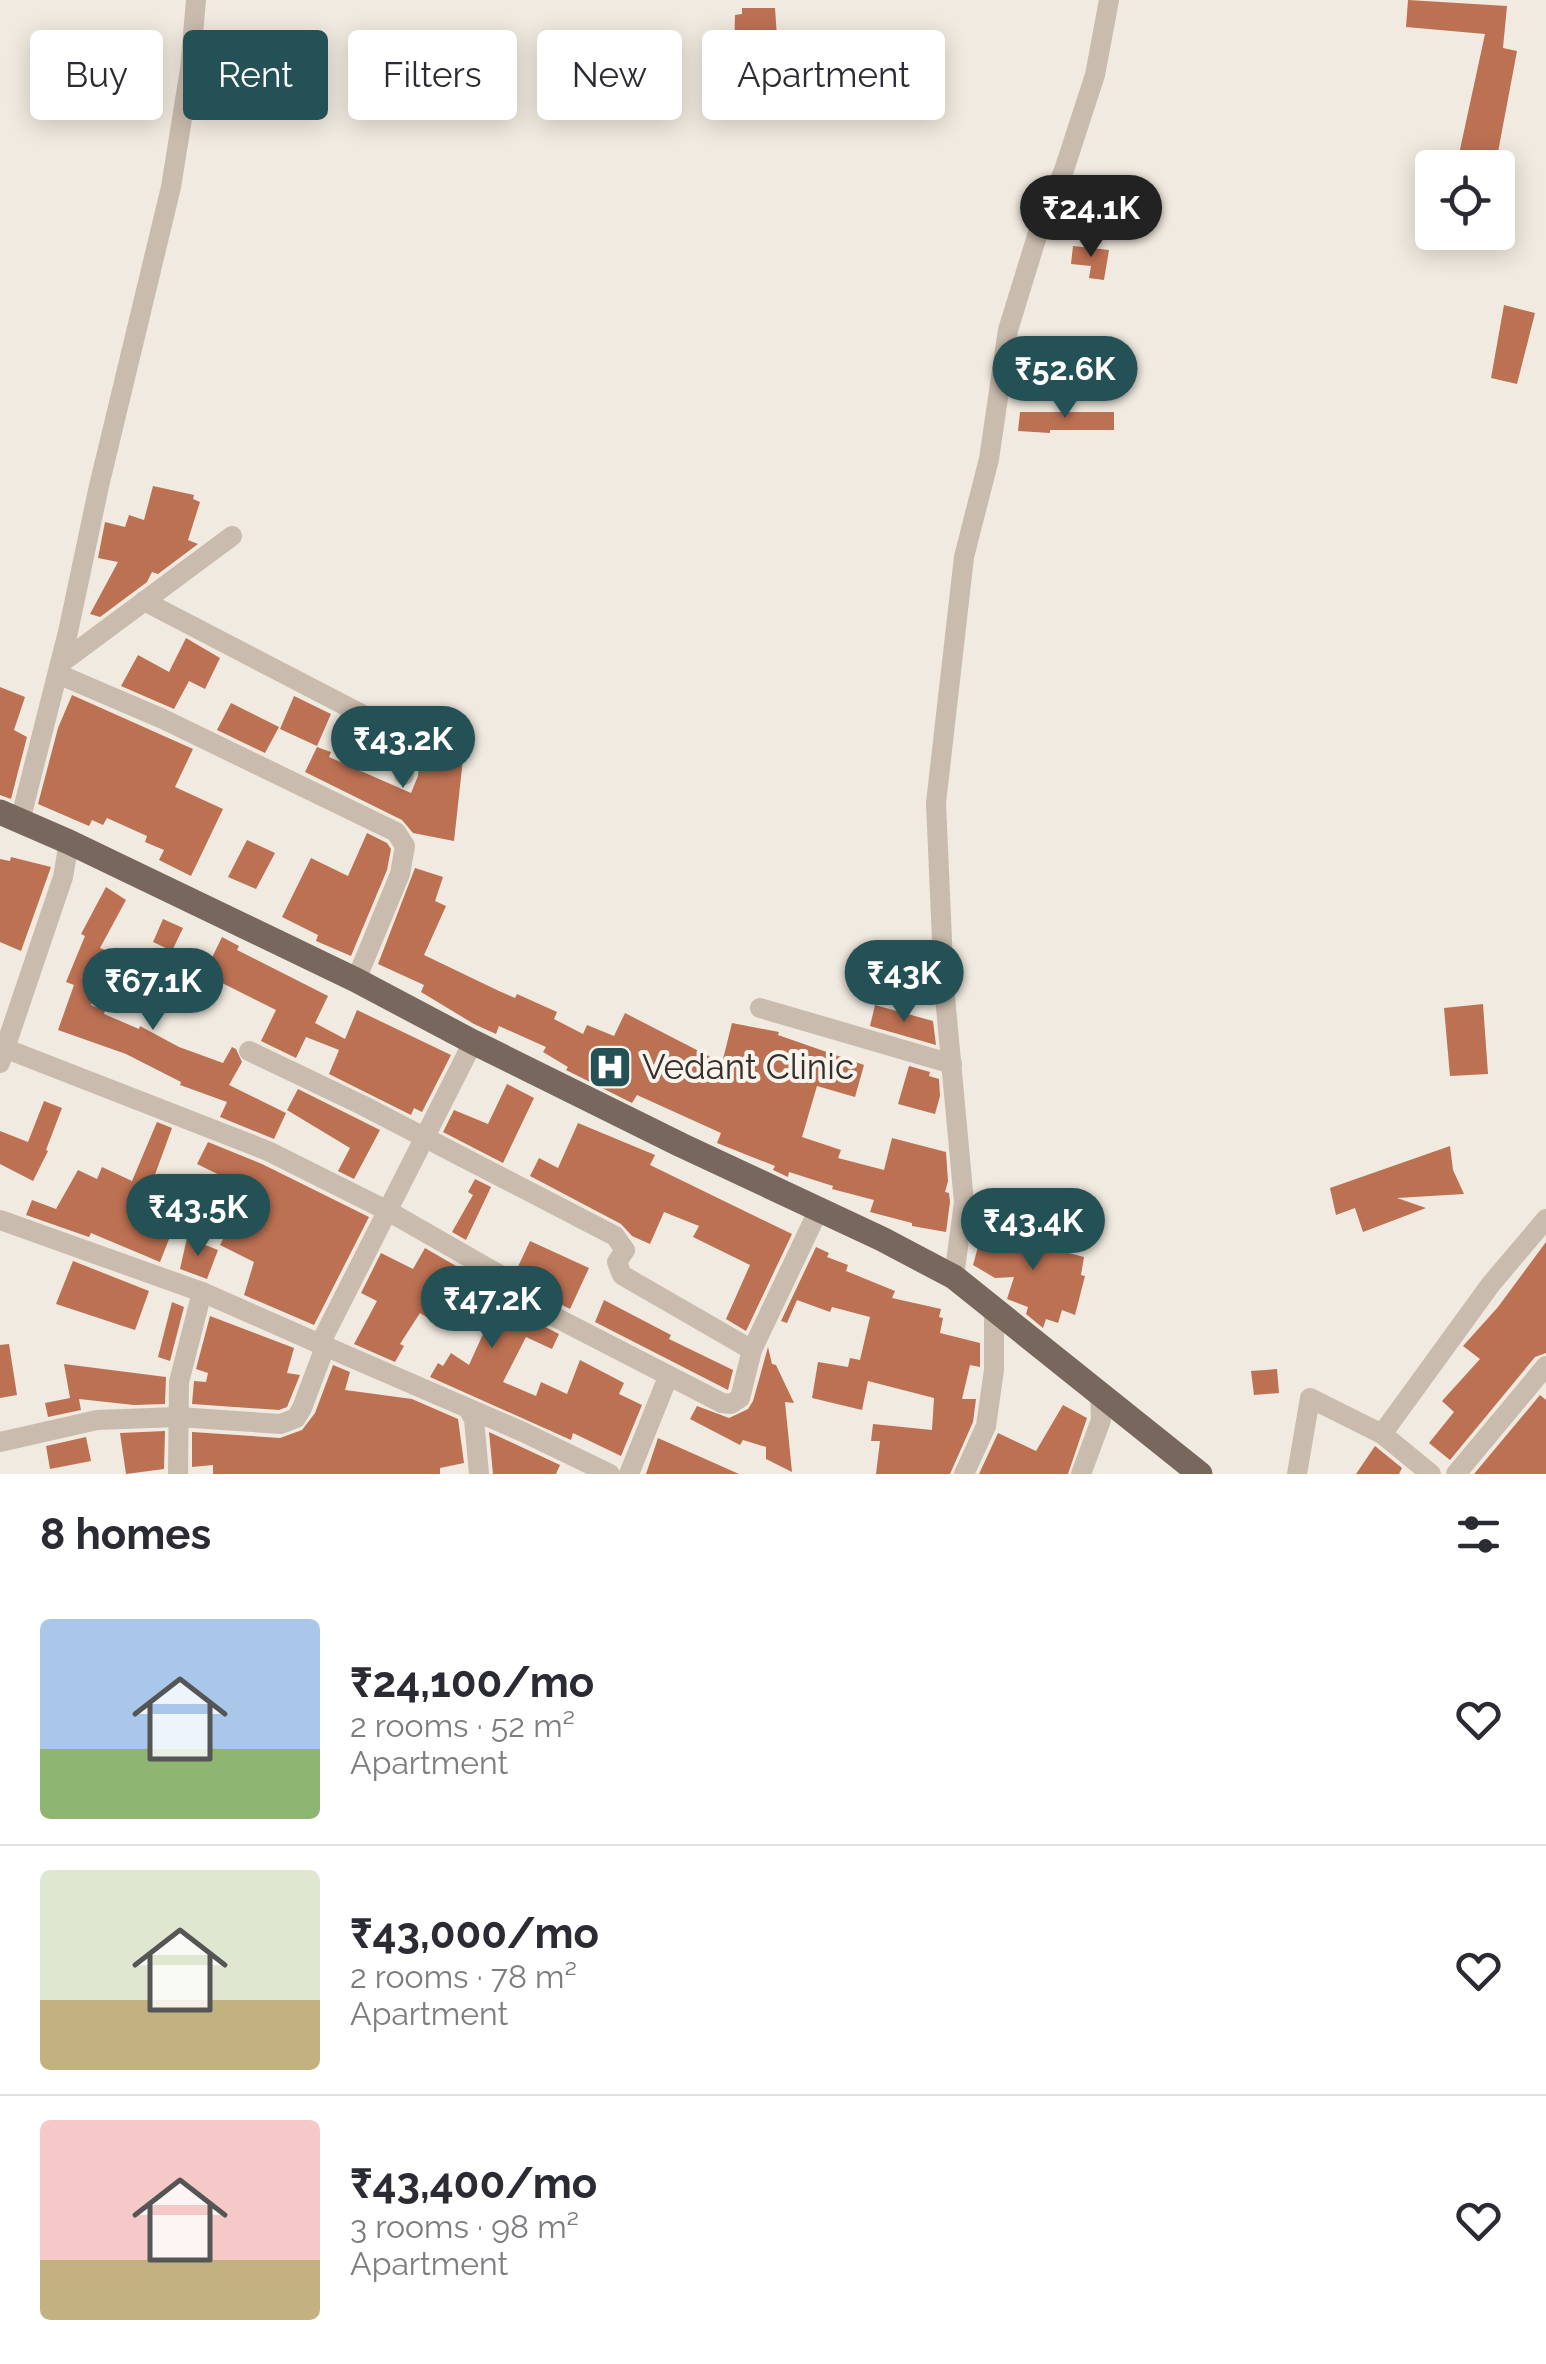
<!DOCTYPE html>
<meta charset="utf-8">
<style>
:root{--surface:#fff;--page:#f2f2f3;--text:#2b2b33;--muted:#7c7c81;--line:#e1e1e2;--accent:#235156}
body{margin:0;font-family:Raleway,sans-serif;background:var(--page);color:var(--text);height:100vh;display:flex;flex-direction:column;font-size:38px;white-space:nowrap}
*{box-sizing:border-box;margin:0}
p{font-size:32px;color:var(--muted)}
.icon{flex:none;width:55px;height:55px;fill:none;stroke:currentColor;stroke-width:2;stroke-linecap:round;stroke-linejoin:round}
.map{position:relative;height:1474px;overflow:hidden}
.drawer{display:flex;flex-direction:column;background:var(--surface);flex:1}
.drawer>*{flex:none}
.guide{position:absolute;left:30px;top:30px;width:1000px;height:90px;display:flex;gap:20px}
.fabs{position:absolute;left:1415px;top:150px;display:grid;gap:20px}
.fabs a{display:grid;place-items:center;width:100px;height:100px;border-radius:10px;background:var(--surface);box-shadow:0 5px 25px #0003;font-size:50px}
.price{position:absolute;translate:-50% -85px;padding:0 22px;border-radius:35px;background:var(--accent);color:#fff;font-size:32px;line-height:65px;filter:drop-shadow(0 2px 5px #0008)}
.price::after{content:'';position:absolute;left:50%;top:60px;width:30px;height:22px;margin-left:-15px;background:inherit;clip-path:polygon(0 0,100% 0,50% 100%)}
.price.active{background:#222;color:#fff}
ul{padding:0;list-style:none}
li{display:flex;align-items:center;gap:30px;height:250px;padding:0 40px}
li+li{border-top:2px solid var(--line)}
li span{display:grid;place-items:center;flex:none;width:280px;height:200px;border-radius:10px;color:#555}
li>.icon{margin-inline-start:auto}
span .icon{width:120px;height:120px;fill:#fffc;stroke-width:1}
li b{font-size:42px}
h2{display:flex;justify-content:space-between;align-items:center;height:120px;padding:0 40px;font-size:42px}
.chip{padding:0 35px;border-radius:10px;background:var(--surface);box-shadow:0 5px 25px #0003;font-size:35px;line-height:90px}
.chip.active{background:var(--accent);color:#fff}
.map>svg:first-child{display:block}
.building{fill:#bd7153}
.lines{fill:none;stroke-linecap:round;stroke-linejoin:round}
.minor{stroke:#c9bbad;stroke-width:20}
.major{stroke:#78675d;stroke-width:25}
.labels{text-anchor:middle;stroke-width:8;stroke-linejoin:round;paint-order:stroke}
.poi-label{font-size:35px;fill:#382f2b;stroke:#f9f4ed;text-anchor:start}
</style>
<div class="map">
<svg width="1546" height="1474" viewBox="0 0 1546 1474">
<rect width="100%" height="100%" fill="#f1eae0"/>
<!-- building -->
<g class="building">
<path d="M1408 0 1507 6 1503 48 1517 51 1495 168H1456L1485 34 1406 27Z"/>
<path d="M742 8H775L778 52 734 56 735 15 742 14Z"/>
<path d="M1073 246 1109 250 1104 280 1089 278 1091 266 1071 264Z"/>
<path d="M1504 305 1535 313 1517 384 1491 378Z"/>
<path d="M1020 412H1114V430H1050V433L1018 431Z"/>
<path d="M153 486 194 495 193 499 200 502 188 540 198 544 158 574 152 572 147 582 100 617 90 614 118 562 98 558 105 522 125 527 129 515 144 520Z"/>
<path d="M186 638 220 658 205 689 189 681 174 709 121 686 138 655 169 672Z"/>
<path d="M0 687 25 697 14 730 27 737 11 799 0 795Z"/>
<path d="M72 695 193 749 175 787 223 809 191 876 159 860 164 850 145 842 147 836 107 818 103 825 92 820 89 826 38 804 58 728Z"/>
<path d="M294 696 331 714 317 746 280 729Z"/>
<path d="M231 703 279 727 265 753 217 730Z"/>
<path d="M317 747 331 752 329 757 411 793 418 776 420 750 463 759 454 841 413 833 402 820 305 772Z"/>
<path d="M367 833 387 843 391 849 387 870 351 956 316 941 318 935 282 917 311 858 348 876Z"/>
<path d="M247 840 275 853 256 889 228 877Z"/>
<path d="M11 857 51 867 21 951 0 942V859L10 861Z"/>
<path d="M415 868 443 877 435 901 446 906 424 955 499 991 515 998 517 994 557 1012 554 1019 583 1034 587 1025 614 1036 625 1013 722 1063 732 1023 779 1032 778 1035 864 1065 855 1097 817 1086 802 1137 841 1150 838 1158 884 1170 892 1138 946 1152 948 1181 945 1192 949 1193 950 1202 946 1232 912 1226V1223L870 1212 874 1200 832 1189 833 1186 789 1172 788 1177 773 1170 775 1166 717 1143 721 1133 637 1095 632 1103 566 1070 568 1067 543 1052 546 1047 499 1026 496 1034 474 1024 421 992 424 985 378 964Z"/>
<path d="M106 887 126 900 100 948 112 953 91 1005 105 1011 104 1014 139 1029 140 1026 179 1047 223 1063 232 1047 236 1049 242 1062 229 1085 286 1113 274 1139 220 1117 227 1102 180 1085 181 1082 126 1054 58 1030 74 985 66 982 85 936 81 934Z"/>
<path d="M163 919 183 928 172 951 153 942Z"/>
<path d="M222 937 239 946 237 950 328 996 315 1023 345 1039 357 1010 451 1055 422 1112 414 1108 411 1115 329 1074 339 1050 306 1037 296 1058 261 1041 276 1010 204 974Z"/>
<path d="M1483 1004 1488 1074 1450 1076 1444 1008Z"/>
<path d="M875 1005 933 1021 936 1045 870 1026Z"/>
<path d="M909 1066 930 1072 929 1076 939 1079 940 1096 935 1114 898 1104Z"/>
<path d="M507 1084 534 1098 503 1163 443 1132 454 1110 488 1124Z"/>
<path d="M298 1089 380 1130 354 1179 338 1171 350 1148 287 1110Z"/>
<path d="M44 1101 62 1108 46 1150 48 1151 33 1181 0 1164V1131L28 1142Z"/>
<path d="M157 1122 172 1128 138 1221 171 1234 160 1262 91 1233 89 1237 26 1215 32 1200 56 1209 78 1170 97 1179 102 1167 132 1181Z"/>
<path d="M578 1123 655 1155 650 1165 792 1234 746 1331 726 1319 750 1265 693 1237 699 1226 664 1212 650 1244 632 1236 621 1224 530 1176 539 1158 558 1168Z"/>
<path d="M208 1142 262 1164 369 1217 314 1325 244 1295 254 1262 220 1245 248 1189 197 1164Z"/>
<path d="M1450 1146 1453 1170 1464 1194 1397 1198 1426 1208 1363 1232 1355 1208 1336 1215 1330 1188Z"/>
<path d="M475 1179 491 1187 466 1240 452 1232 473 1195 468 1192Z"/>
<path d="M984 1225 1028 1237 1027 1242 1084 1257 1081 1275 1085 1276 1075 1315 1062 1310 1058 1323 1046 1319 1043 1328 1026 1314 1028 1307 1007 1299 1014 1277 995 1278 973 1265Z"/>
<path d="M187 1238 218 1250 207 1279 180 1269Z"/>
<path d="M530 1241 589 1268 570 1309 523 1285 516 1271Z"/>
<path d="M1546 1242V1353L1535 1357 1450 1460 1429 1443 1454 1412 1442 1401 1480 1359 1463 1346 1498 1307Z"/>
<path d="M816 1247 829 1253 827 1257 848 1265 846 1271 895 1291 892 1298 941 1309 939 1317 943 1318 940 1333 980 1343V1367L970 1365 962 1399H976L973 1422 950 1474H876L880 1441H871L873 1424 932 1430 934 1398 868 1381 862 1410 812 1398 818 1362 848 1367 850 1358 860 1360 870 1317 832 1307 830 1312 797 1300 787 1323 781 1321Z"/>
<path d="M425 1248 494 1288 506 1307 559 1334 552 1349 526 1337 503 1382 536 1396 541 1382 567 1394 580 1360 624 1383 619 1394 642 1405 621 1456 573 1433 571 1440 430 1377 438 1363 443 1366 451 1353 469 1365 493 1312 461 1296 443 1327 420 1313 400 1344 404 1346 395 1362 354 1344 377 1301 361 1293 381 1253 413 1269Z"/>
<path d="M73 1261 149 1291 135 1330 56 1304Z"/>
<path d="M604 1300 671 1335 669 1339 733 1370 728 1390 595 1322Z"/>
<path d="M172 1302 184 1307 170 1361 158 1357Z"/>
<path d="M210 1316 294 1348 287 1373 300 1375 287 1407 279 1410 192 1404 194 1381 206 1382 208 1373 196 1369Z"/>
<path d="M9 1344 17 1395 0 1398V1345Z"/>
<path d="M768 1347 772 1364 776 1365 794 1403 785 1402 792 1472 766 1459V1447L743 1440 740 1445 690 1419 697 1406 729 1418 748 1409 753 1401Z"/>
<path d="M64 1364 166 1377 165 1404 134 1405 79 1399 81 1410 48 1417 45 1403 70 1398Z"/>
<path d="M333 1365 350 1372 345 1390 412 1399 458 1419 464 1463 440 1468V1474H213V1465L192 1467V1432L280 1438 302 1430 315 1413Z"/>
<path d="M1277 1369 1279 1393 1254 1395 1251 1371Z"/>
<path d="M1540 1395 1546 1400V1474H1474Z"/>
<path d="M1063 1405 1087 1418 1068 1474H979L998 1433 1036 1451Z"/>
<path d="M165 1431 164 1469 126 1474 120 1433Z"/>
<path d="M489 1432 560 1465 556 1474H493Z"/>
<path d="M86 1437 91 1461 50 1469 46 1446Z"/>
<path d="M658 1438 739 1474H646Z"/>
<path d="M1375 1446 1402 1468 1399 1474H1356Z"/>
</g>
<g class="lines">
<!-- minor -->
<g class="minor">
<path d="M144 601 400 734 407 746 404 775"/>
<path d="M61 663 232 536"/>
<path d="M58 674 163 719 396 832 405 846 400 874 356 980"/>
<path d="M20 821 68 632 99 486 171 187 190 69 196 0"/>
<path d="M760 1008 952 1064"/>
<path d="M4 1048 268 1151 388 1211 505 1278 512 1295 722 1403 731 1404 740 1398 752 1350 819 1209"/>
<path d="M249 1051 362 1105 615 1236 625 1250 617 1262 622 1275 752 1350"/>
<path d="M0 1063 63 877 69 842"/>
<path d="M0 1220 202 1292 320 1344 473 1042"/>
<path d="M954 1277 964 1202 944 986 936 803 964 557 989 459 1008 330 1037 236 1064 170 1095 75 1109 0"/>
<path d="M320 1344 523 1432 610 1474"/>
<path d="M470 1412 474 1419 479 1474"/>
<path d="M1382 1434 1491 1284 1546 1219"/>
<path d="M0 1442 97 1420 178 1417 281 1424 296 1418 302 1408 325 1347"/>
<path d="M178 1474 179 1382 202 1292"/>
<path d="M629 1474 668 1377"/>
<path d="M964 1474 986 1426 994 1370V1306"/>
<path d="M1081 1474 1101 1420 1100 1393"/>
<path d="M1297 1474 1310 1398 1382 1434 1431 1474"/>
<path d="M1456 1474 1546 1366"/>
</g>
<!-- major -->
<path class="major" d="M0 812 69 842 356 980 473 1042 681 1145 882 1239 954 1277 1200 1474"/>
</g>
<!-- icons -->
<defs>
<g id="hospital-square" transform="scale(2.25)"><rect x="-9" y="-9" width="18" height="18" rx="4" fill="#235156" stroke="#f9f4ed"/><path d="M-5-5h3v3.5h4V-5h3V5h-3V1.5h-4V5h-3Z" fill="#fff"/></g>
</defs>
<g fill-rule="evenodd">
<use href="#hospital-square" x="610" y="1067"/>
</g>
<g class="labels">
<!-- poi labels -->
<g class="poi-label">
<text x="642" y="1079">Vedant Clinic</text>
</g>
</g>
</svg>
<div class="fabs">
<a><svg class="icon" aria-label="locate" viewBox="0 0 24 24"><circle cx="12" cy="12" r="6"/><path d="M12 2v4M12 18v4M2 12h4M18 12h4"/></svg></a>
</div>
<b class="price active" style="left:1091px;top:260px">₹24.1K</b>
<b class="price" style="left:1065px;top:421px">₹52.6K</b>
<b class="price" style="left:403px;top:791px">₹43.2K</b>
<b class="price" style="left:904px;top:1025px">₹43K</b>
<b class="price" style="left:153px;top:1033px">₹67.1K</b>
<b class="price" style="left:198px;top:1259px">₹43.5K</b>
<b class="price" style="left:1033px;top:1273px">₹43.4K</b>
<b class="price" style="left:492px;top:1351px">₹47.2K</b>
<div class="guide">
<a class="chip">Buy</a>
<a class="chip active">Rent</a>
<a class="chip">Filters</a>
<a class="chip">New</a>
<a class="chip">Apartment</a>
</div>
</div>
<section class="drawer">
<h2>8 homes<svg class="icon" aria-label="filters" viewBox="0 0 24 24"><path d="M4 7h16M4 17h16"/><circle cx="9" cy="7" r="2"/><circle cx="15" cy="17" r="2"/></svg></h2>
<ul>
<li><span style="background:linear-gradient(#a9c7e8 65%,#8fb573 0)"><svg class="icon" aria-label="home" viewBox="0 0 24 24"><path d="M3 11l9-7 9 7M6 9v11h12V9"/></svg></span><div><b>₹24,100/mo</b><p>2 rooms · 52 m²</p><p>Apartment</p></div><svg class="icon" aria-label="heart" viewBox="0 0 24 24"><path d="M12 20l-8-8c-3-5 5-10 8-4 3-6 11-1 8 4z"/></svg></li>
<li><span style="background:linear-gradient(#dfe7d0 65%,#c2b280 0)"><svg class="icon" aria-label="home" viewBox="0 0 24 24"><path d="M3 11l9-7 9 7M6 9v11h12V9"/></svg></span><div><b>₹43,000/mo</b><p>2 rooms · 78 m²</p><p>Apartment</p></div><svg class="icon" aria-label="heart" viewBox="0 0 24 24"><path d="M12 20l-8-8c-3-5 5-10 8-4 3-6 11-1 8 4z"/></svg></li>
<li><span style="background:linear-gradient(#f6c9c9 70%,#c2b280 0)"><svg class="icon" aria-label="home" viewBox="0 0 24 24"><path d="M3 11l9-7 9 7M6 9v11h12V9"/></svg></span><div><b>₹43,400/mo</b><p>3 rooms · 98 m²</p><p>Apartment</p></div><svg class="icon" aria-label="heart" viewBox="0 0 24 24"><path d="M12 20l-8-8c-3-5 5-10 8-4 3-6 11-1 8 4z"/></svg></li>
</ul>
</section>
